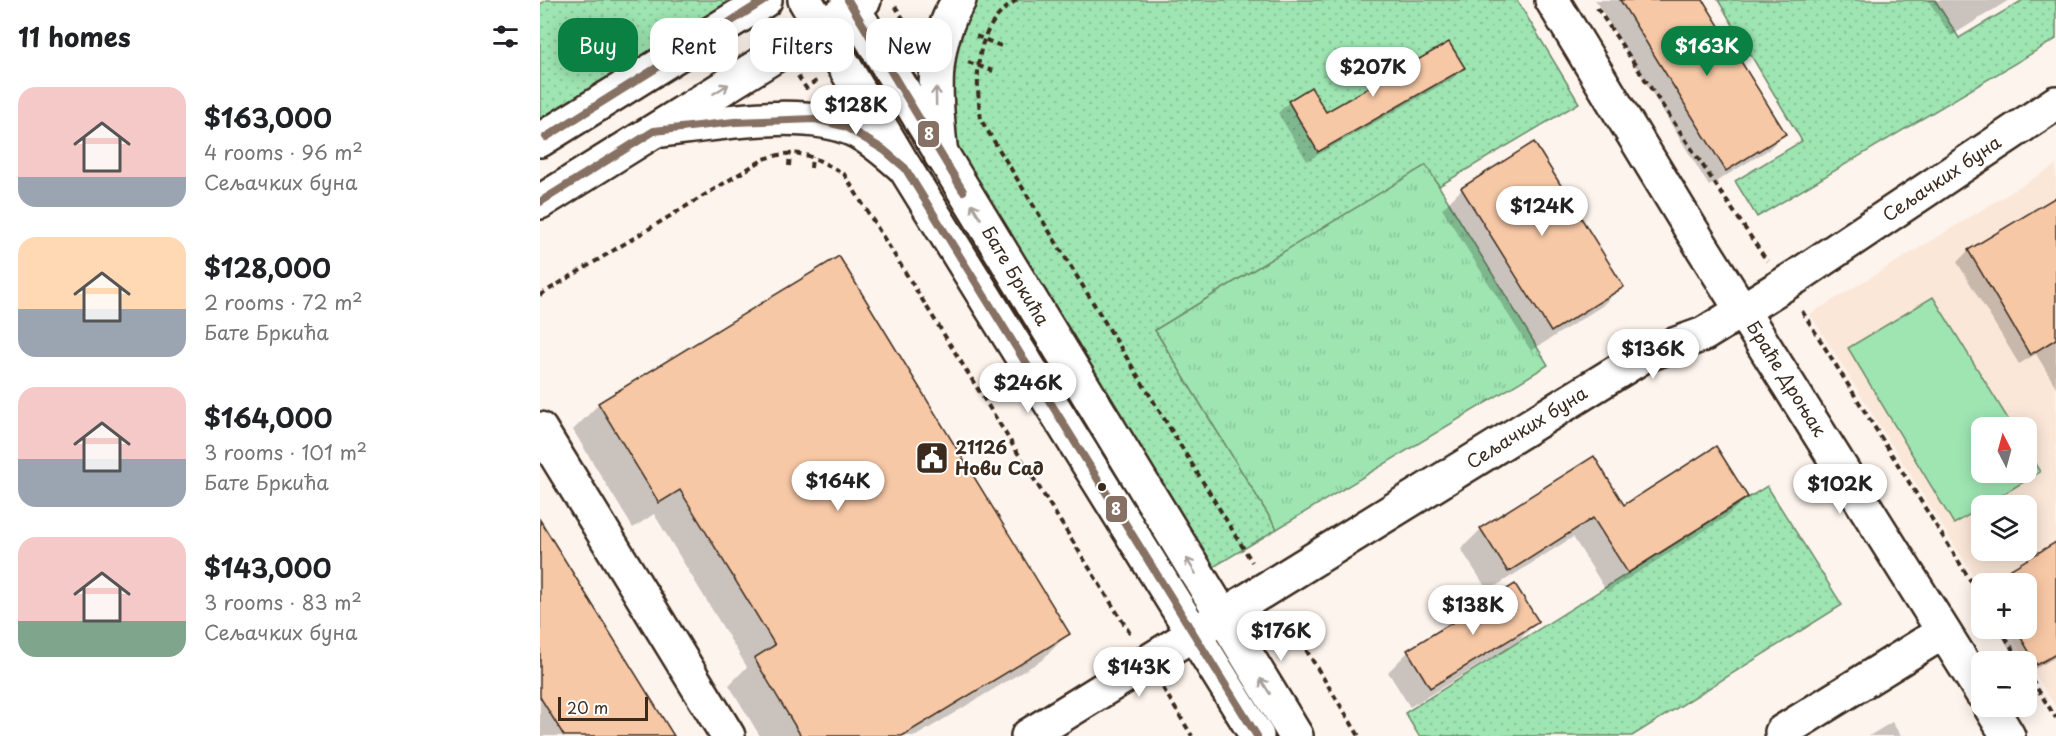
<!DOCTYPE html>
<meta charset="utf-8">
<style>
:root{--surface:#fff;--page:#f2f2f2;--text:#202124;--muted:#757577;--accent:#0b8043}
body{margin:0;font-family:"Playpen Sans",sans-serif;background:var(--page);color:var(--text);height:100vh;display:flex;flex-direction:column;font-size:22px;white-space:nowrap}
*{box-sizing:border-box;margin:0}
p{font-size:20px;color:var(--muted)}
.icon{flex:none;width:33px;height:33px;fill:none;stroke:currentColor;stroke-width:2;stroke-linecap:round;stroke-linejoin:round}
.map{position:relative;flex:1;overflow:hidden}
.drawer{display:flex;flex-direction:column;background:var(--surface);width:540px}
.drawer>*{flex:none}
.hud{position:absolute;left:18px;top:18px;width:570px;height:54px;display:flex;gap:12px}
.needle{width:39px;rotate:354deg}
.buttons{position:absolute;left:1431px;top:417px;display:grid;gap:12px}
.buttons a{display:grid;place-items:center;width:66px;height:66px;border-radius:12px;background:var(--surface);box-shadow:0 3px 15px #0003;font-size:30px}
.scale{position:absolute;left:18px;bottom:15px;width:90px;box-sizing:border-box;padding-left:6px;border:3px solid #3b2a1e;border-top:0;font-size:16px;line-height:21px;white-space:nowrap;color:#3b2a1e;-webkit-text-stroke:4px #fff;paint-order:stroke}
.price{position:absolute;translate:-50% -51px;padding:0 14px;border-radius:21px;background:#fff;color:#222;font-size:20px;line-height:39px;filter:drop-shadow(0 2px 3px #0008)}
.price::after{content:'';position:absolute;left:50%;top:36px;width:18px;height:14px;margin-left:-9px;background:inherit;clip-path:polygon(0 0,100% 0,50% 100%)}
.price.selected{background:var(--accent);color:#fff}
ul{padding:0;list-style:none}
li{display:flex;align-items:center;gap:18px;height:150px;padding:0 18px}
li span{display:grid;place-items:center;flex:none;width:168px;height:120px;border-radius:18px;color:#555}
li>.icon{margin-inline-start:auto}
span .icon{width:72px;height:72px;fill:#fffc;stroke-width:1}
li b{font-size:26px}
h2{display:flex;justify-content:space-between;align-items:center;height:72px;padding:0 18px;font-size:26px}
.pill{padding:0 21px;border-radius:18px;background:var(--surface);box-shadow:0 3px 15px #0003;font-size:21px;line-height:54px}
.pill.selected{background:var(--accent);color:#fff}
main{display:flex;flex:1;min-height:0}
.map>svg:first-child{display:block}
.built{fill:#fbe7d8;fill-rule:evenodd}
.grass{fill:url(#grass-dots);stroke:#6c8868;stroke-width:1.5}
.park{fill:url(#park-tufts);stroke:#6c8868;stroke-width:1.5}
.pitch{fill:#9ee5b2;stroke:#6c8868;stroke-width:1.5}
.shadow{fill:#0003}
.building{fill:#f7c8a6;stroke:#3b2a1e;stroke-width:1.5}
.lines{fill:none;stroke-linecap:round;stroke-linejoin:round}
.minor-casing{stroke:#3b2a1e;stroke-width:38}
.major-casing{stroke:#3b2a1e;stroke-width:38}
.path{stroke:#3b2a1e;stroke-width:4;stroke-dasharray:6 4.5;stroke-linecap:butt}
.minor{stroke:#fff;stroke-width:33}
.major{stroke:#fff;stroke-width:33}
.bus-1-casing{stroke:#fff;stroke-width:12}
.bus-1{stroke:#867164;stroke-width:8}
.oneway{stroke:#a79f9a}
.bus-dot{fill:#3b2a1e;stroke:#fff;stroke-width:2}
.labels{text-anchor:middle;stroke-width:4.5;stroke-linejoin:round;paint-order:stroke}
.street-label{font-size:18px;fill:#3b2a1e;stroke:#fff}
.poi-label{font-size:18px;font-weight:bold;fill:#3b2a1e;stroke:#fff;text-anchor:start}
.line-badge{stroke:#fff;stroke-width:2}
.badge-label{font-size:16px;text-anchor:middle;font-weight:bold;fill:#fff}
</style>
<main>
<section class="drawer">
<h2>11 homes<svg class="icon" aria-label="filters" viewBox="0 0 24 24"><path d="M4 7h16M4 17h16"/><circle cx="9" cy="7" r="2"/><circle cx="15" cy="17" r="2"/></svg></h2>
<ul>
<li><span style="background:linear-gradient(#f6c9c9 75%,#9aa5b1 0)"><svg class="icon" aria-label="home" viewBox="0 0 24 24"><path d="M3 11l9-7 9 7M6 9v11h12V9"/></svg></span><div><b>$163,000</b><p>4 rooms · 96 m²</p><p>Сељачких буна</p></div></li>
<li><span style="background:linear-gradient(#ffd9b3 60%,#9aa5b1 0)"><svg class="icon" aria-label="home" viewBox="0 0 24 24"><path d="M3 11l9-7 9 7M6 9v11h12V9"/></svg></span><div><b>$128,000</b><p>2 rooms · 72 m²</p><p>Бате Бркића</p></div></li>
<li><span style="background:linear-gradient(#f6c9c9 60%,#9aa5b1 0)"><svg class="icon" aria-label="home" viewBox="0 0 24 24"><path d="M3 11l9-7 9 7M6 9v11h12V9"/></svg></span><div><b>$164,000</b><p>3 rooms · 101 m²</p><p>Бате Бркића</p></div></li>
<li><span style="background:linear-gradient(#f6c9c9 70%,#7fa58c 0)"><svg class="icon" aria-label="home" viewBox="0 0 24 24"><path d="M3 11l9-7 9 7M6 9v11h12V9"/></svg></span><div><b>$143,000</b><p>3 rooms · 83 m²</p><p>Сељачких буна</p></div></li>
</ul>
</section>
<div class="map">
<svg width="1516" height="736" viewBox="0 0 1516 736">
<defs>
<pattern id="grass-dots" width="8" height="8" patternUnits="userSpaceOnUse" patternTransform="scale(1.5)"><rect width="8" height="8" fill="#9ee5b2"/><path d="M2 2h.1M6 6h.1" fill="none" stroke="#89c599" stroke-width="1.8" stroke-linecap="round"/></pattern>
<pattern id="park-tufts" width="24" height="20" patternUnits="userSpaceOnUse" patternTransform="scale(1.5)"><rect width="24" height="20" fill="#9ee5b2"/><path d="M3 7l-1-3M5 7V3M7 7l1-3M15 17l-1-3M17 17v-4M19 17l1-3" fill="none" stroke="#89c599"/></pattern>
</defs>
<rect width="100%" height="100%" fill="#fdf4ed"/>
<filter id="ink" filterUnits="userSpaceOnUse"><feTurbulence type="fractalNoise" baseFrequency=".0167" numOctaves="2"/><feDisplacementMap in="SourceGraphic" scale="12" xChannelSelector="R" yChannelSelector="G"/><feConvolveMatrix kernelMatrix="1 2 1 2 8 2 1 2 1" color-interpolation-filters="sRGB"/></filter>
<g filter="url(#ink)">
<!-- built -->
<path class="built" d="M1516 165V708L1467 629 1486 628V584H1442L1441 588 1270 314ZM1442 428H1486V472H1442ZM1442 506H1486V550H1442Z"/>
<!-- grass -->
<g class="grass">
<path d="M6 0H185L191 10 0 130V4Z"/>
<path d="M436 0H977L1039 103 899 186 886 166 615 330 737 529 665 572 409 151 412 52 428 10Z"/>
<path d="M1178 0H1395L1419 38 1483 0H1516V39L1217 217 1195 181 1262 141Z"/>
<path d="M1227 486 1302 605 1092 736H879L865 713Z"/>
</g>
<!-- park -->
<path class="park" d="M886 165 1008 365 737 529 615 330Z"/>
<!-- pitch -->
<path class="pitch" d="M1393 297 1473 427 1442 428V472H1486L1487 450 1500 472 1414 524 1308 348Z"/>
<!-- shadow -->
<g class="shadow">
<path d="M1055 0H1161L1244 134 1228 150 1169 186Z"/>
<path d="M1388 0H1469L1411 36Z"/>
<path d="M923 68 912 79 767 161 738 113 749 102 786 114Z"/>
<path d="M922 189 1082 286 1062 306 991 351 902 209Z"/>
<path d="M1516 199V387L1496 354 1479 364 1417 262 1428 251Z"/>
<path d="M299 258 528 634 502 660 376 736H220L189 685 207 667 114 514 93 528 33 430 59 404Z"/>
<path d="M1207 497 1186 517 1067 592 1033 537 948 591 921 549 941 529 1084 507Z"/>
<path d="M0 523 132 736H0Z"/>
<path d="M1516 544V657L1486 674V662H1477L1457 628H1486V584H1449Z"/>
<path d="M1442 591V602L1437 595Z"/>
<path d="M997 622 977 642 870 707 848 672 868 652Z"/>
<path d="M1352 722 1361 736H1329Z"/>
</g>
<!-- building -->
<g class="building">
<path d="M1080 0H1163L1246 134 1186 171Z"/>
<path d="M909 42 925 68 778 152 748 101 771 87 786 112Z"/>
<path d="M994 142 1084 287 1011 332 921 188Z"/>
<path d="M1516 197V339L1490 355 1428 250Z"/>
<path d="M299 256 530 634 362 736H261L214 658 235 645 140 490 119 503 58 403Z"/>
<path d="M1176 446 1208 497 1088 573 1053 518 968 572 940 528 1054 456 1084 505Z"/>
<path d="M0 520 134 736H24L0 697Z"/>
<path d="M1516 542V654L1497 665 1475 628H1486V584H1446Z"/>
<path d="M975 584 999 622 890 688 867 650Z"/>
</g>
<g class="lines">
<!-- minor casing -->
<g class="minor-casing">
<g id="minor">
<path d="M265 0 365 168 717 736"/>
<path d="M308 0 756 736"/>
<path d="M1012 0 1149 226 1442 693"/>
<path d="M0 429 188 736"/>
<path d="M1450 706 1468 736"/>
<path d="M1242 732 1403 632"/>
<path d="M488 736 1103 356 1164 334 1256 277 1516 103"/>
</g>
</g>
<!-- major casing -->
<g class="major-casing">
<g id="major">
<path d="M122 130C175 124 269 106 318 132 335 141 350 155 365 168"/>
<path d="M0 140 225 0"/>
<path d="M401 155C395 102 389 47 419 0"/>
<path d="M0 202 324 0"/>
</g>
</g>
<!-- path -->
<g class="path">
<path d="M477 0C433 27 435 75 441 120L712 562"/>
<path d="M355 6 368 26 362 30"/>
<path d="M1057 8 1227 261"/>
<path d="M436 36 461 46"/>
<path d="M428 62 453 71"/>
<path d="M258 76 266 88 278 80"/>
<path d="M249 166 250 152"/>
<path d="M271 168 272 157"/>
<path d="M0 295 224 159C262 147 271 156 304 174L591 635"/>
<path d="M1262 311 1442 599"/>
<path d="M744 614 819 736"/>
<path d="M1460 628 1480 662"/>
<path d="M1486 671 1516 718"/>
<path d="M623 688 652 736"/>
</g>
<!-- minor -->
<use href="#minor" class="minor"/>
<!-- major -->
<use href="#major" class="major"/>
<!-- bus-1 casing -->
<g class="bus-1-casing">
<g id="bus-1">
<path d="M308 0 423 191"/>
<path d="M6 137 225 0"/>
<path d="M0 202 114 131 194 122 275 119 306 127 344 150 365 168 717 736"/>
</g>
</g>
<!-- bus-1 -->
<use href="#bus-1" class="bus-1"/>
</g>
<!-- one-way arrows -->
<defs><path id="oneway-shaft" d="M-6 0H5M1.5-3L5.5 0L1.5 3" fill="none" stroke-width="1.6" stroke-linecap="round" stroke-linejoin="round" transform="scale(1.5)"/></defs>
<g class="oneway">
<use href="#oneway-shaft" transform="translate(181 89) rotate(-32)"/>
<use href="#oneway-shaft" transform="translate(396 96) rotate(-91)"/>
<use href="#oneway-shaft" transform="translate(436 211) rotate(-121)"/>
<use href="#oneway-shaft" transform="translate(651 566) rotate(-121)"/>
<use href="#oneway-shaft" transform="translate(725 686) rotate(-122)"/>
</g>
</g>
<!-- icons -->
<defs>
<g id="civic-square" transform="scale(1.725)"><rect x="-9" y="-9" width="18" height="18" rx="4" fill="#3b2a1e" stroke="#fff"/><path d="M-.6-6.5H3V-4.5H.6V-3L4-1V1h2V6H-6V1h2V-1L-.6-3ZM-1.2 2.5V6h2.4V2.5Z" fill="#fff"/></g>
</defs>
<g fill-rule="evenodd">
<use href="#civic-square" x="392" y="458"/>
</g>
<!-- markers -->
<circle class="bus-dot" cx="562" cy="487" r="5"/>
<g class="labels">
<!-- street labels -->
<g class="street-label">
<text transform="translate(1402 179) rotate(-34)" y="6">Сељачких буна</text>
<text transform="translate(475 276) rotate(59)" y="6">Бате Бркића</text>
<text transform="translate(1246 379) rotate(58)" y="6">Браће Дроњак</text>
<text transform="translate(987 428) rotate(-32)" y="6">Сељачких буна</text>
</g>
<!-- poi labels -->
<g class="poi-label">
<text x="415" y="454">21126<tspan x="415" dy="21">Нови Сад</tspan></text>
</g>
</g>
<g class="line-badge">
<rect x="377" y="120" width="23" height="28" rx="6" fill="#867164"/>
<rect x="565" y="495" width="23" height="28" rx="6" fill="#867164"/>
</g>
<g class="badge-label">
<text x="389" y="140">8</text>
<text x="576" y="515">8</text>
</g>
</svg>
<div class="buttons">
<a><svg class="needle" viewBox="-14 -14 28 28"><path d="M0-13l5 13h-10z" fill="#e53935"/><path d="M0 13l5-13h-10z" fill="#757577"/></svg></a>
<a><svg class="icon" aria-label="layers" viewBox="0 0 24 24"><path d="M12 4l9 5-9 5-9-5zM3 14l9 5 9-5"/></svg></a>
<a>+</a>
<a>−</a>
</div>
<div class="scale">20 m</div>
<b class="price selected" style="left:1167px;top:77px">$163K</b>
<b class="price" style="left:833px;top:98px">$207K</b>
<b class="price" style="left:316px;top:136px">$128K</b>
<b class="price" style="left:1002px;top:237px">$124K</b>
<b class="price" style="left:1113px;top:380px">$136K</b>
<b class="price" style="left:488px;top:414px">$246K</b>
<b class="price" style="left:298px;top:512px">$164K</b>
<b class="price" style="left:1300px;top:515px">$102K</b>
<b class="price" style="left:933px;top:636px">$138K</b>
<b class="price" style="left:741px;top:662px">$176K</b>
<b class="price" style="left:599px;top:698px">$143K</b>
<div class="hud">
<a class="pill selected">Buy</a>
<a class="pill">Rent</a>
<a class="pill">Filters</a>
<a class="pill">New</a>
</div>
</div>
</main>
